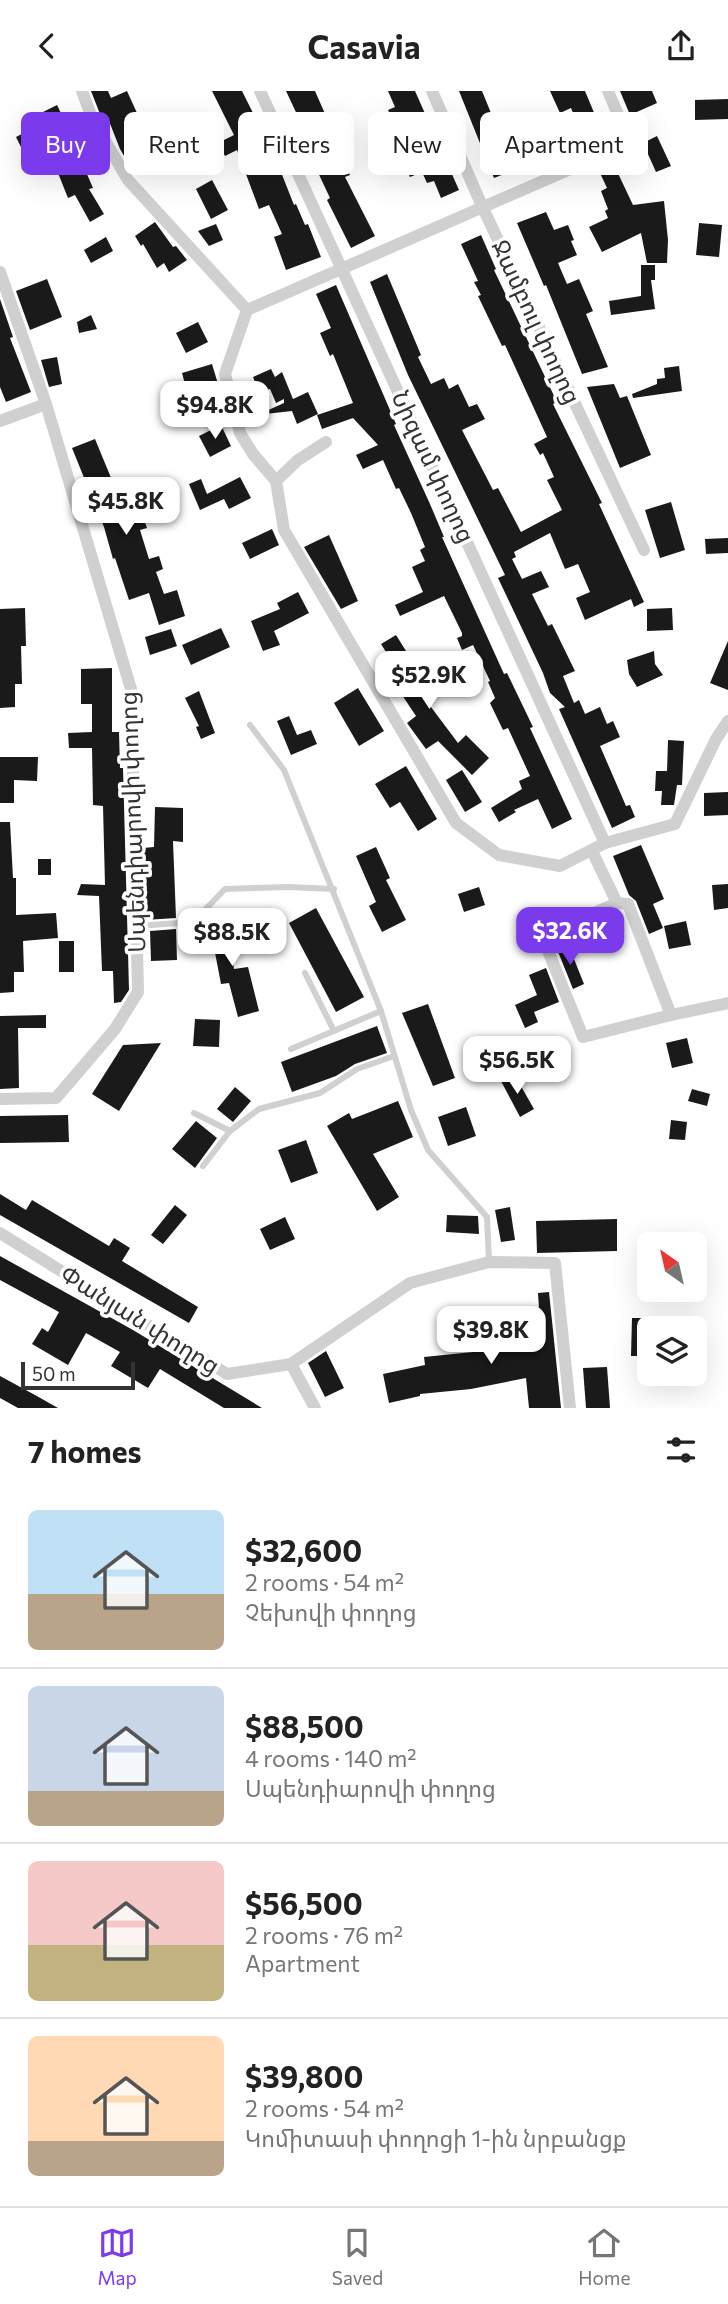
<!DOCTYPE html>
<meta charset="utf-8">
<style>
:root{--surface:#fff;--page:#f6f6f6;--text:#222;--muted:#767676;--line:#e0e0e0;--accent:#7c3aed}
body{margin:0;font-family:Commissioner,"Noto Sans Armenian",sans-serif;background:var(--page);color:var(--text);height:100vh;display:flex;flex-direction:column;font-size:26px;white-space:nowrap}
*{box-sizing:border-box;margin:0}
p{font-size:23px;color:var(--muted)}
.icon{flex:none;width:38px;height:38px;fill:none;stroke:currentColor;stroke-width:2;stroke-linecap:round;stroke-linejoin:round}
.map{position:relative;height:1317px;overflow:hidden}
.drawer{display:flex;flex-direction:column;background:var(--surface);flex:1}
.drawer>*{flex:none}
.guide{position:absolute;left:21px;top:21px;width:686px;height:63px;display:flex;gap:14px}
.needle{width:46px;rotate:326deg}
.tools{position:absolute;left:637px;top:1141px;display:grid;gap:14px}
.tools a{display:grid;place-items:center;width:70px;height:70px;border-radius:10px;background:var(--surface);box-shadow:0 7px 28px #0002;font-size:35px}
.scale{position:absolute;left:21px;bottom:18px;width:114px;box-sizing:border-box;padding-left:7px;border:4px solid #333;border-top:0;font-size:19px;line-height:24px;white-space:nowrap;color:#333;-webkit-text-stroke:5px #fff;paint-order:stroke}
.price{position:absolute;translate:-50% -60px;padding:0 16px;border-radius:14px;background:#fff;color:#222;font-size:23px;line-height:46px;filter:drop-shadow(0 2px 4px #0008)}
.price::after{content:'';position:absolute;left:50%;top:42px;width:21px;height:16px;margin-left:-10px;background:inherit;clip-path:polygon(0 0,100% 0,50% 100%)}
.price.active{background:var(--accent);color:#fff}
ul{padding:0;list-style:none}
li{display:flex;align-items:center;gap:21px;height:175px;padding:0 28px}
li+li{border-top:2px solid var(--line)}
li span{display:grid;place-items:center;flex:none;width:196px;height:140px;border-radius:10px;color:#555}
li>.icon{margin-inline-start:auto}
span .icon{width:84px;height:84px;fill:#fffc;stroke-width:1}
li b{font-size:30px}
h2{display:flex;justify-content:space-between;align-items:center;height:84px;padding:0 28px;font-size:30px}
.pill{padding:0 24px;border-radius:10px;background:var(--surface);box-shadow:0 7px 28px #0002;font-size:24px;line-height:63px}
.pill.active{background:var(--accent);color:#fff}
header{display:flex;justify-content:space-between;align-items:center;height:91px;padding:0 28px;background:var(--surface);font-size:32px;font-weight:700}
.menu{display:flex;justify-content:space-around;align-items:center;height:98px;border-top:2px solid var(--line);background:var(--surface);font-size:19px;color:var(--muted)}
.menu a{display:grid;justify-items:center;gap:4px}
.menu .active{color:var(--accent)}
.map>svg:first-child{display:block}
.building{fill:#1a1a1a}
.lines{fill:none;stroke-linecap:round;stroke-linejoin:round}
.service{stroke:#d0d0d0;stroke-width:6}
.minor{stroke:#d0d0d0;stroke-width:12}
.labels{text-anchor:middle;stroke-width:7;stroke-linejoin:round;paint-order:stroke}
.street-label{font-size:24px;fill:#333;stroke:#fff}
</style>
<header><svg class="icon" aria-label="back" viewBox="0 0 24 24"><path d="M15 5l-7 7 7 7"/></svg>Casavia<svg class="icon" aria-label="share" viewBox="0 0 24 24"><path d="M12 15V3M7 8l5-5 5 5M5 13v7h14v-7"/></svg></header>
<div class="map">
<svg width="728" height="1317" viewBox="0 0 728 1317">
<rect width="100%" height="100%" fill="#fff"/>
<!-- building -->
<g class="building">
<path d="M91 0H108L111 7 127 0 137 22H139L160 74 135 84 120 58 109 30 105 32 100 23Z"/>
<path d="M212 0H242L275 66 294 114 296 113 305 134 308 133 321 166 286 179 274 146 282 143 269 114 259 118 237 59 225 65 218 52 234 44Z"/>
<path d="M286 0H315L337 50 335 51 350 84 345 86 375 145 351 157 327 109 330 107 297 37 302 34Z"/>
<path d="M388 0H415L459 99 441 107 434 90 427 92 422 81 410 86 397 59 392 61 387 50 394 47 390 39 396 36 388 19 395 16Z"/>
<path d="M459 0H482L502 49 524 38 540 71 521 80 520 77 494 87Z"/>
<path d="M550 0H585L595 24 583 29 581 25 575 27 571 17 560 22Z"/>
<path d="M620 0H652L657 12 630 24Z"/>
<path d="M728 8V28L695 29V9Z"/>
<path d="M57 14 72 45 47 57 41 51 23 60 16 46 33 37 31 27Z"/>
<path d="M657 45 671 75 656 81 643 52Z"/>
<path d="M80 67 93 97 89 98 104 123 90 131 75 104 68 107 56 77Z"/>
<path d="M615 76 633 114 664 110 668 149 667 172H647L641 142 602 161 589 136 608 127 605 120 608 118 601 100 607 97 600 82Z"/>
<path d="M212 89 228 119 211 128 196 98Z"/>
<path d="M546 121 554 139 568 134 574 149 571 150 577 164 558 172 567 193 579 188 593 220 586 223 608 276 582 283 546 194 544 195 517 132Z"/>
<path d="M155 131 173 156 176 155 187 169 169 181 164 172 157 177 143 153 141 155 135 145Z"/>
<path d="M699 132 722 134 719 166 696 164Z"/>
<path d="M216 133 223 149 209 155 198 140Z"/>
<path d="M481 144 496 178 494 179 557 311 553 313 602 412 599 413 644 511 634 516 631 508 585 529 576 507 590 501 578 473 565 478 550 442 514 461 516 466 512 468 522 488 541 480 549 496 532 503 548 535 552 533 575 580 563 585 574 612 579 609 585 623 600 616 607 633 613 630 620 646 600 655 626 715 630 714 635 726 612 737 559 618 565 616 550 602 543 582 498 487 505 484 408 284 370 191 387 183 421 264 418 266 431 293 444 287 449 298 458 293 469 316 477 313 485 328 462 339 493 399 498 397 521 441 562 419 547 389 554 386 543 362 540 364 534 353 547 346 505 254 502 255 478 205 481 204 474 191 478 190 461 153Z"/>
<path d="M106 146 113 160 91 172 84 159Z"/>
<path d="M641 174H655V189H651L655 218 611 224 609 210 641 205Z"/>
<path d="M47 188 62 226 30 239 16 200Z"/>
<path d="M336 194 396 333 394 334 430 413 444 446H442L504 583 507 582 533 636 530 637 572 728 552 738 538 708 514 719 516 721 499 731 491 717 522 698 519 690 530 685 508 637 503 639 490 612 495 607 488 591 490 590 473 554 462 559 457 547 462 545V542L444 505 400 525 395 514 423 501 412 476 425 470 420 459 425 456 411 422 399 397 396 398 383 369 363 378 356 364 378 354 353 327 322 338 317 324 353 312 333 263 330 265 320 242 331 237 316 203Z"/>
<path d="M0 208 13 246 10 247 31 301 6 311 0 296Z"/>
<path d="M91 224 97 238 79 242 77 231Z"/>
<path d="M198 231 208 251 186 262 176 242Z"/>
<path d="M57 266 62 293 49 296 41 269Z"/>
<path d="M212 273 224 313 193 323 182 282Z"/>
<path d="M679 275 682 300 633 307 632 303 657 293V288L665 287 664 277Z"/>
<path d="M271 278 275 286 282 281 293 308 308 301 318 323 297 333 292 320 265 323 264 321 284 312V308L276 312 270 298 259 301 253 286Z"/>
<path d="M614 293 620 307 627 305 651 364 620 377 587 296Z"/>
<path d="M221 334 231 355 210 366 199 345Z"/>
<path d="M95 348 128 428 142 423 147 437 140 439 149 468 159 465 163 478 156 481 164 503 177 499 185 525 159 534 149 502 129 509 115 467 113 468 104 436 72 357Z"/>
<path d="M240 386 251 407 229 418 224 408 200 419 189 393 201 388 207 403Z"/>
<path d="M671 411 685 459 660 467 645 419Z"/>
<path d="M272 438 279 454 250 468 242 452Z"/>
<path d="M329 444 358 510 341 518 304 456Z"/>
<path d="M728 447V462L706 463 705 448Z"/>
<path d="M298 501 309 522 274 540 280 554 263 560 251 530 280 518 277 512Z"/>
<path d="M25 517 26 555H21L22 593H15V616L0 617V518Z"/>
<path d="M672 517 673 539 647 540V518Z"/>
<path d="M221 537 230 556 191 574 182 554Z"/>
<path d="M171 538 177 555 150 564 145 546Z"/>
<path d="M396 544 433 603 425 608 458 652 466 644 489 667 472 684 438 650 426 658 407 632 416 625 394 592 402 587 381 553Z"/>
<path d="M728 550V599L710 592Z"/>
<path d="M654 560 655 573 663 584 637 596 629 583 627 569Z"/>
<path d="M112 577V641H119L120 677H123L129 899 121 911 114 912 113 880H102L99 805 77 804 81 793 105 794 103 715 93 714 92 657H69L68 642 92 641V613H81V578Z"/>
<path d="M358 597 384 640 359 655 334 612Z"/>
<path d="M199 600 215 642 201 648 196 636 199 635 185 607Z"/>
<path d="M289 625 297 644 311 639 317 653 291 664 277 630Z"/>
<path d="M668 649 684 650 682 694H677L674 714H661L662 700H655L656 680H667Z"/>
<path d="M0 666H38L37 690 14 689V712H0Z"/>
<path d="M406 675 437 728 418 740 400 711 390 717 375 693Z"/>
<path d="M462 679 482 711 465 721 446 689Z"/>
<path d="M728 701V724L704 725V702Z"/>
<path d="M155 716 183 717V751L173 750 176 827 145 829 143 757 154 756Z"/>
<path d="M0 731H10L13 787H16V824L56 822 58 847 23 850 24 881H14V901L0 902Z"/>
<path d="M641 754 664 808 653 813 663 837 649 843 636 810 629 804 613 765Z"/>
<path d="M376 756 390 787 386 789 406 829 382 841 369 815 376 811 356 765Z"/>
<rect x="38" y="768" width="13" height="16"/>
<path d="M728 793V817L714 819 712 794Z"/>
<path d="M479 796 485 814 464 821 458 803Z"/>
<path d="M316 817 364 906 336 921 289 832Z"/>
<path d="M225 822 234 878 248 876 259 920 238 926 229 892 221 893 208 825Z"/>
<path d="M686 830 691 854 669 858 664 835Z"/>
<path d="M176 838 177 869 151 870 150 840Z"/>
<rect x="59" y="850" width="15" height="31"/>
<path d="M568 853 584 893 573 898 557 858Z"/>
<path d="M546 877 559 911 534 921 538 931 525 937 515 914 537 904 529 884Z"/>
<path d="M428 913 455 987 433 995 402 922Z"/>
<path d="M46 924V937H18L19 997 0 998V925Z"/>
<path d="M195 928 220 929 219 956 193 955Z"/>
<path d="M377 935 387 962 355 973 336 985 292 1001 281 971Z"/>
<path d="M687 947 693 972 672 977 666 952Z"/>
<path d="M161 952 119 1020 92 1003 123 954Z"/>
<path d="M514 983 534 1018 520 1026 501 990Z"/>
<path d="M235 996 251 1010 233 1031 217 1018Z"/>
<path d="M692 998 710 1003 707 1015 688 1010Z"/>
<path d="M398 1010 413 1046 373 1063 399 1106 377 1120 327 1035 349 1022 352 1028Z"/>
<path d="M466 1016 476 1045 448 1055 438 1026Z"/>
<path d="M68 1024 69 1051 0 1052V1025Z"/>
<path d="M671 1029 687 1031 685 1049 669 1048Z"/>
<path d="M196 1030 217 1047 195 1077 172 1058Z"/>
<path d="M306 1049 318 1082 291 1092 278 1059Z"/>
<path d="M0 1103 26 1119 32 1109 109 1155 114 1147 130 1157 122 1170 198 1216 189 1232 0 1124Z"/>
<path d="M175 1114 187 1124 163 1153 151 1144Z"/>
<path d="M510 1116 515 1149 501 1151 495 1119Z"/>
<path d="M447 1124 478 1125 479 1143 446 1141Z"/>
<path d="M285 1126 295 1148 270 1159 260 1138Z"/>
<path d="M617 1128V1160L537 1162 536 1130Z"/>
<path d="M0 1165 133 1239 262 1317H224L160 1278 148 1297 111 1275 120 1261 86 1242 68 1274 32 1253 42 1237 48 1241 59 1221 0 1189Z"/>
<path d="M549 1201 561 1317H529L526 1287 471 1298 420 1303V1305L389 1312 383 1283 425 1274 424 1266 483 1260 482 1259 522 1252 519 1220 539 1218 538 1202Z"/>
<path d="M632 1227H649V1265H631Z"/>
<path d="M326 1260 344 1297 325 1306 308 1272Z"/>
<path d="M607 1276 610 1317H586L583 1277Z"/>
<path d="M0 1285 35 1304 58 1317H18L0 1307Z"/>
</g>
<g class="lines">
<!-- service -->
<g class="service">
<path d="M250 634 284 679 381 920 411 1019 428 1059 487 1126 489 1170"/>
<path d="M137 835 193 831 225 798 288 796 334 798"/>
<path d="M305 882 334 940"/>
<path d="M291 958 381 920"/>
<path d="M194 1022 230 1040"/>
<path d="M203 1075 230 1040 259 1018 320 1002 357 978 394 965"/>
</g>
<!-- minor -->
<g class="minor">
<path d="M82 0 92 27 128 89 247 219"/>
<path d="M260 0 605 752"/>
<path d="M432 0 482 115 644 459"/>
<path d="M0 181 46 313 131 598 138 901 115 938 56 1007 0 1008"/>
<path d="M247 219 225 283 240 342 253 363 276 390 284 439 456 732 499 764 560 775 605 752 675 733 716 648 728 630"/>
<path d="M247 219 630 52 608 0"/>
<path d="M0 330 46 313"/>
<path d="M276 390 298 369 326 351"/>
<path d="M592 760 617 812 628 813 671 924 583 946 542 845 617 812"/>
<path d="M671 924 728 912"/>
<path d="M0 1142 227 1283 291 1273 410 1192 489 1171 555 1172 570 1317"/>
<path d="M291 1273 315 1317"/>
</g>
</g>
<g class="labels">
<!-- street labels -->
<g class="street-label">
<text transform="translate(536 231) rotate(65)" y="8">Ջամբուլ փողոց</text>
<text transform="translate(433 376) rotate(65)" y="8">Նիզամ փողոց</text>
<text transform="translate(133 731) rotate(-92)" y="8">Սպենդիարովի փողոց</text>
<text transform="translate(140 1229) rotate(32)" y="8">Փանյան փողոց</text>
</g>
</g>
</svg>
<div class="tools">
<a><svg class="needle" viewBox="-14 -14 28 28"><path d="M0-13l5 13h-10z" fill="#e53935"/><path d="M0 13l5-13h-10z" fill="#767676"/></svg></a>
<a><svg class="icon" aria-label="layers" viewBox="0 0 24 24"><path d="M12 4l9 5-9 5-9-5zM3 14l9 5 9-5"/></svg></a>
</div>
<div class="scale">50 m</div>
<b class="price" style="left:215px;top:350px">$94.8K</b>
<b class="price" style="left:126px;top:446px">$45.8K</b>
<b class="price" style="left:429px;top:620px">$52.9K</b>
<b class="price active" style="left:570px;top:876px">$32.6K</b>
<b class="price" style="left:232px;top:877px">$88.5K</b>
<b class="price" style="left:517px;top:1005px">$56.5K</b>
<b class="price" style="left:491px;top:1275px">$39.8K</b>
<div class="guide">
<a class="pill active">Buy</a>
<a class="pill">Rent</a>
<a class="pill">Filters</a>
<a class="pill">New</a>
<a class="pill">Apartment</a>
</div>
</div>
<section class="drawer">
<h2>7 homes<svg class="icon" aria-label="filters" viewBox="0 0 24 24"><path d="M4 7h16M4 17h16"/><circle cx="9" cy="7" r="2"/><circle cx="15" cy="17" r="2"/></svg></h2>
<ul>
<li><span style="background:linear-gradient(#bfe0f5 60%,#b9a48a 0)"><svg class="icon" aria-label="home" viewBox="0 0 24 24"><path d="M3 11l9-7 9 7M6 9v11h12V9"/></svg></span><div><b>$32,600</b><p>2 rooms · 54 m²</p><p>Չեխովի փողոց</p></div></li>
<li><span style="background:linear-gradient(#c9d6e8 75%,#b9a48a 0)"><svg class="icon" aria-label="home" viewBox="0 0 24 24"><path d="M3 11l9-7 9 7M6 9v11h12V9"/></svg></span><div><b>$88,500</b><p>4 rooms · 140 m²</p><p>Սպենդիարովի փողոց</p></div></li>
<li><span style="background:linear-gradient(#f6c9c9 60%,#c2b280 0)"><svg class="icon" aria-label="home" viewBox="0 0 24 24"><path d="M3 11l9-7 9 7M6 9v11h12V9"/></svg></span><div><b>$56,500</b><p>2 rooms · 76 m²</p><p>Apartment</p></div></li>
<li><span style="background:linear-gradient(#ffd9b3 75%,#b9a48a 0)"><svg class="icon" aria-label="home" viewBox="0 0 24 24"><path d="M3 11l9-7 9 7M6 9v11h12V9"/></svg></span><div><b>$39,800</b><p>2 rooms · 54 m²</p><p>Կոմիտասի փողոցի 1-ին նրբանցք</p></div></li>
</ul>
</section>
<nav class="menu">
<a class="active"><svg class="icon" aria-label="map" viewBox="0 0 24 24"><path d="M3 6l6-2 6 2 6-2v14l-6 2-6-2-6 2zM9 4v14M15 6v14"/></svg>Map</a>
<a><svg class="icon" aria-label="saved" viewBox="0 0 24 24"><path d="M7 4h10v16l-5-4-5 4z"/></svg>Saved</a>
<a><svg class="icon" aria-label="home" viewBox="0 0 24 24"><path d="M3 11l9-7 9 7M6 9v11h12V9"/></svg>Home</a>
</nav>
